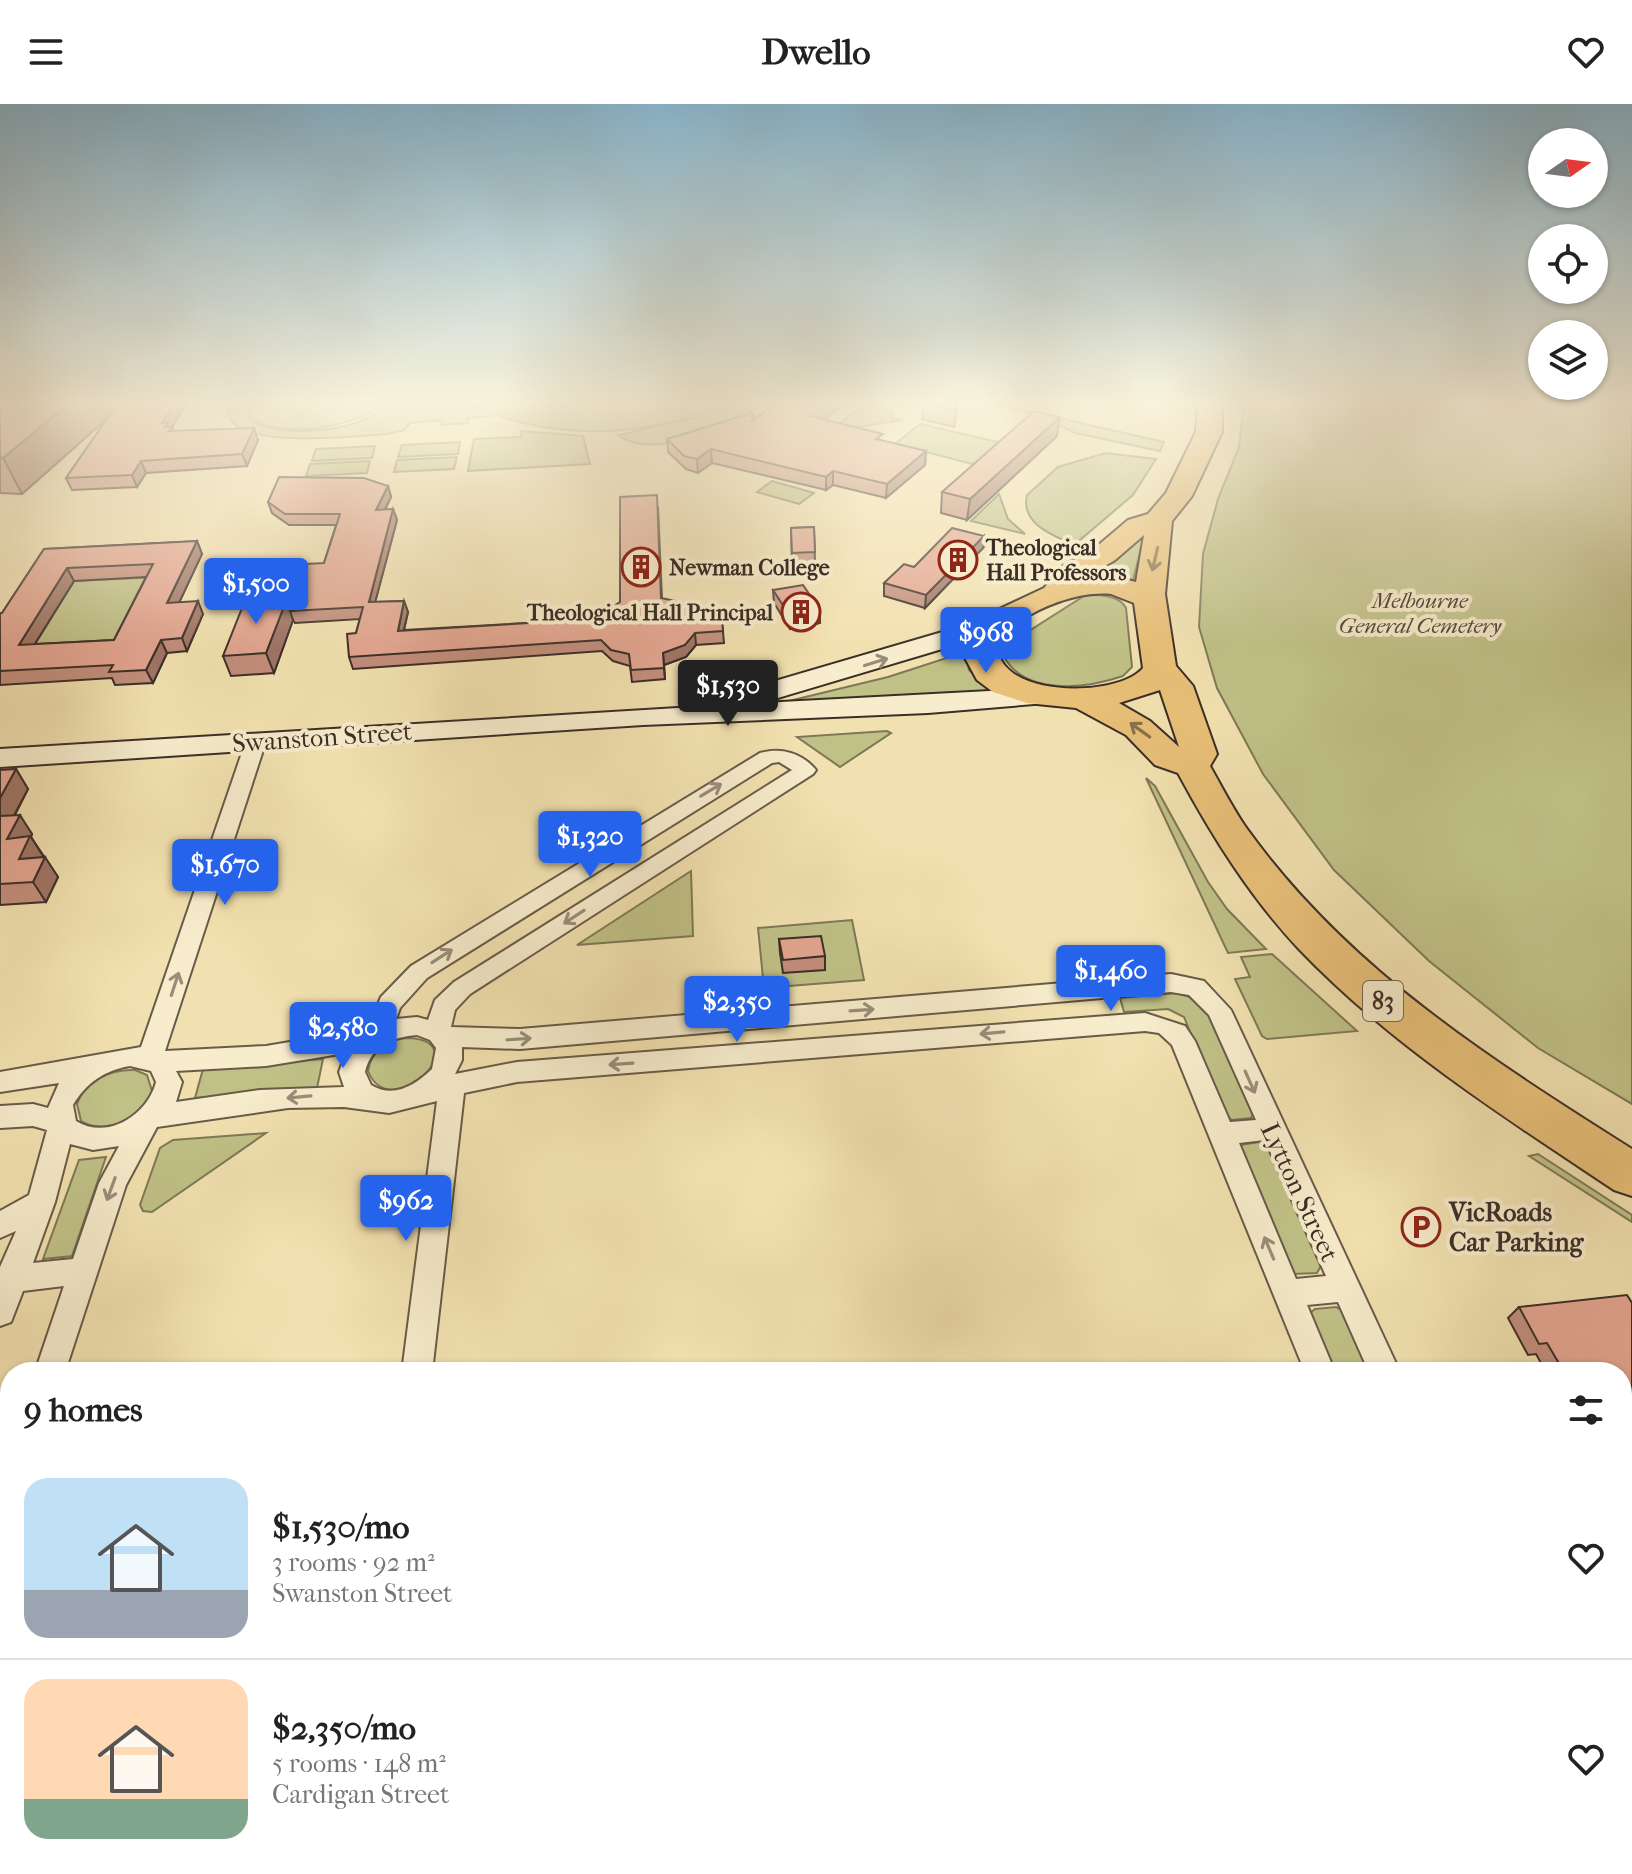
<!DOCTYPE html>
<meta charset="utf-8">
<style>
:root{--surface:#fff;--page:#f2f2f2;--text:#222;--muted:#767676;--line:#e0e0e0;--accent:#2563eb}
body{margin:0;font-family:"IM FELL French Canon",serif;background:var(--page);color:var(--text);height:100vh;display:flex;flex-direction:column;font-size:30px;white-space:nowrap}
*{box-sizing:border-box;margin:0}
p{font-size:26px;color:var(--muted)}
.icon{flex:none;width:44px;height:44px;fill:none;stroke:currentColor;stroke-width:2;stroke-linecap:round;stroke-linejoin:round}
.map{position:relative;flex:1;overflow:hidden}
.drawer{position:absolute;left:0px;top:1258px;width:1632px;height:512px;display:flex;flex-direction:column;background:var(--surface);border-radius:32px 32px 0 0;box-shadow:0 2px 6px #0004}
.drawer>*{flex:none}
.needle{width:52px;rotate:76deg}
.tools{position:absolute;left:1528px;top:24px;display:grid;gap:16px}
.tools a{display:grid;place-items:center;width:80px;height:80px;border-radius:50%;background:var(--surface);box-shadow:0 2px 6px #0004;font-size:40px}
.price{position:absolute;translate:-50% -68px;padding:0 18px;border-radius:8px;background:var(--accent);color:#fff;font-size:26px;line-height:52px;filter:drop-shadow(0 2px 4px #0008)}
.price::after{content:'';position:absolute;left:50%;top:48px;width:24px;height:18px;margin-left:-12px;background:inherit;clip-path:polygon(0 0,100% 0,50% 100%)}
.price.on{background:#222;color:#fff}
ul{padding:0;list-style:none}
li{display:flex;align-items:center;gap:24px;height:200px;padding:0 24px}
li+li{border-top:2px solid var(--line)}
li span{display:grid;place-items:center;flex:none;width:224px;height:160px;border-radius:24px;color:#555}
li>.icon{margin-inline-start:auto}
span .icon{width:96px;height:96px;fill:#fffc;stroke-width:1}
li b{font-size:34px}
h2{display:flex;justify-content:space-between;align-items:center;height:96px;padding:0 24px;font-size:34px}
header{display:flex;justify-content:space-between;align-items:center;height:104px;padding:0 24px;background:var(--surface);font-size:36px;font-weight:800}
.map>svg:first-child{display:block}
.green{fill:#c0c187;stroke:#7e7857;stroke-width:2}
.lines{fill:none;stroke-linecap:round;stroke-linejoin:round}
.street-casing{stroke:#695b49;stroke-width:4}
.secondary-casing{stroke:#3b2e27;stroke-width:4}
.highway-casing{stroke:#3b2e27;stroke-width:4}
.street{fill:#f7eccc;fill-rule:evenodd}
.secondary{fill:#f7eccc;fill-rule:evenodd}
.highway{fill:#e9c078;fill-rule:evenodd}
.tram{stroke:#3b2e27;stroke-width:3}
.wall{fill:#c38e7c;stroke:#3b2e27;stroke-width:2;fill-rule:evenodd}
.shaded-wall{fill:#9f7465;stroke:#3b2e27;stroke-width:2}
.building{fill:#e3a590;stroke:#3b2e27;stroke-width:2;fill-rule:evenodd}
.oneway{stroke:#89704b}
.oneway2{stroke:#998d7a}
.labels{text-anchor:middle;stroke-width:8;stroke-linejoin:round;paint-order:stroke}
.far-poi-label{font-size:22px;font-weight:bold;fill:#3b2e27;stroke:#f7eccc;text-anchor:start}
.far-park-label{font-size:22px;font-style:italic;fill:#564b3a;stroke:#f7eccc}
.shield{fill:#f7eccc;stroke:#736758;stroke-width:2}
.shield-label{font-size:24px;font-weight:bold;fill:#3b2e27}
.street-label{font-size:26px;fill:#3b2e27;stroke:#f7eccc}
.poi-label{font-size:26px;font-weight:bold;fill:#3b2e27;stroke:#f7eccc;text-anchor:start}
</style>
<header><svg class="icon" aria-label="menu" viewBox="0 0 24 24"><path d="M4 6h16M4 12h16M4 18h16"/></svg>Dwello<svg class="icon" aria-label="heart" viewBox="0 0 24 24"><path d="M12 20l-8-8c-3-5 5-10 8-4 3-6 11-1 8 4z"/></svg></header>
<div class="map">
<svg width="1632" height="1770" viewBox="0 0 1632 1770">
<rect width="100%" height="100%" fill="#f2e1b0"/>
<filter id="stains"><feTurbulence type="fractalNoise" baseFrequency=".0025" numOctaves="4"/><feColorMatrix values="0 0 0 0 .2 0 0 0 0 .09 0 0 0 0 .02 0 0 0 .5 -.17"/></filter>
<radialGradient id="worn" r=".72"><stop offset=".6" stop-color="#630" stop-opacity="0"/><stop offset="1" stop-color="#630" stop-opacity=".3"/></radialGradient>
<!-- green -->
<g class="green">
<path d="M226 296H249L245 302 250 315C281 337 369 328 391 296H461L492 312 468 314V319L442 321 441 316 410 319 404 326 388 330C363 331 214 350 229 300H224Z"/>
<path d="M385 296C364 323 269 341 249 308L251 298Z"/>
<path d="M466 296H723C659 338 530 337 466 296Z"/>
<path d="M728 296H767C738 322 652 358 618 331L695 314Z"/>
<path d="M972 296H979L1164 338 1160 347 1075 329 1036 310Z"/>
<path d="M1239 296H1632V1000L1538 944 1429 857 1334 766 1263 670 1217 584 1199 523 1203 450 1218 395 1239 343 1243 307Z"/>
<path d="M870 302 893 309 891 314 902 316 839 326 836 322 860 304Z"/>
<path d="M920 320 1002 339 976 361 895 340Z"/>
<path d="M521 327 583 332 590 360 468 367 474 335 521 333Z"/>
<path d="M460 338 458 350 398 353 402 341Z"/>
<path d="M375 342 372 354 312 357 316 345Z"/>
<path d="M1106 349 1156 355 1133 391 1074 441C1054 432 1020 420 1027 391L1058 363Z"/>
<path d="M457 353 454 365 394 368 397 356Z"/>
<path d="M370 357 367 369 306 372 310 360Z"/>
<path d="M772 377 814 389 799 400 757 388Z"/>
<path d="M999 390 1008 415 1025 430 971 417Z"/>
<path d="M1145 429 1133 476 1088 473Z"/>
<path d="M159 473 121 548 26 554 74 477Z"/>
<path d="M1096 491C1108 492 1120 493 1126 504L1132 563 1123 572C1085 585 1024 592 1003 551L1007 541 1084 492Z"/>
<path d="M965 548 969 566 993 587 768 602 888 573Z"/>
<path d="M887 627 891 629 840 663 797 633Z"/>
<path d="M1146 674 1155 682 1208 778 1227 805 1266 845 1228 849Z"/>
<path d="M691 767 693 832 577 841Z"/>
<path d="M852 816 864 876 764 884 758 824Z"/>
<path d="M1272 850 1357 927 1267 935 1262 932 1235 875 1250 873 1241 853Z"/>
<path d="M1177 889 1196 895 1207 903 1254 1008 1251 1014 1232 1016 1224 1012 1184 913 1168 905 1124 908 1120 894Z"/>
<path d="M410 934C477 939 390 1022 368 967 371 946 389 934 410 934Z"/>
<path d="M323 955 317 984 195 994 203 965Z"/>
<path d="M135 966 147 971 152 987C143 1014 107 1032 81 1017L77 1000C85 976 111 965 135 966Z"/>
<path d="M266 1029 152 1108 143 1107 140 1101 160 1044 173 1036Z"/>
<path d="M1259 1038 1269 1042 1321 1162 1317 1169 1293 1170 1240 1041Z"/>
<path d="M1538 1050 1632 1111V1118L1529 1052Z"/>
<path d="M106 1053 72 1152 43 1155 79 1056Z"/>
<path d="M1336 1203 1344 1207 1368 1262 1366 1266 1334 1267 1309 1210 1315 1205Z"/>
<path d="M185 1760H1603L1608 1770H114Z"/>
</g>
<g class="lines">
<!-- street casing -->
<g class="street-casing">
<g id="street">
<path d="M256 631 266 637 165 947 266 942 367 925 381 893 411 862 760 649C781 643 802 649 816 666L813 670 470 890 455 906 451 923 520 925 1171 870 1204 877 1231 906 1400 1268H1369L1338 1198 1307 1201 1335 1268H1305L1172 941 1159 929 1145 927 517 978 464 989 432 1268H402L437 997 389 1009 344 1003 288 1004 157 1023 126 1081 65 1268H35L64 1182 23 1187 11 1218 0 1222V1163L16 1127 0 1134V1107L29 1091 47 1026 33 1022 0 1024V1002L33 1000 48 1004 59 979 0 988V968L141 943 246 637ZM779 658 792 666 454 878 435 896 428 916 417 913 396 915 400 904 427 874 772 659ZM1171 888 1189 891 1209 911 1256 1016 1230 1018 1195 937 1185 922 1145 909 517 958 455 970 462 956V943L520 945ZM417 931 430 936 436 944 432 965C415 981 394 995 371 981L365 968C371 942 392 933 417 931ZM346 949 339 968 344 983 260 986 176 998 182 978 176 967 266 962ZM130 962 151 967 156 978C148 1010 108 1037 76 1017L73 1001C86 979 105 966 130 962ZM1265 1036 1326 1172 1296 1175 1239 1039ZM70 1040 93 1046 119 1042 99 1079 73 1155 33 1159 55 1098Z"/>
<path d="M10 1371V1430L0 1434V1376Z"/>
</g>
</g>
<!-- secondary casing -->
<g class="secondary-casing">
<g id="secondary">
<path d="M990 514 1003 522 999 528 761 599 1048 584 1058 586 1062 592 1058 598 928 609 643 621 0 663V645L744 600 737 593 741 587Z"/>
<path d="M1632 1391V1441L1622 1442V1392Z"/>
<path d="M1632 1471V1523L1622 1524V1472Z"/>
<path d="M10 1582V1638L0 1640V1584Z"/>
<path d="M10 1670V1728L0 1729V1671Z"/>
</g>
</g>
<!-- highway casing -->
<g class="highway-casing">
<path id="highway" d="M1198 296H1222V328L1192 392 1172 417 1165 490 1176 562 1193 582 1217 650 1210 662C1222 683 1233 705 1247 725 1348 865 1488 954 1632 1045V1092L1614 1086C1504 1013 1391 941 1299 845 1250 793 1212 732 1178 669L1155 661 1126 631 1076 604 1027 599 993 588 977 576 964 552 965 538 980 519 995 507 1044 484 1063 462 1095 444 1128 416 1148 410 1166 389 1196 328ZM1144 431 1136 478 1111 472H1088L1115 456ZM1111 490 1134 499 1143 564C1117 595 992 594 998 538 1019 509 1075 486 1111 490ZM1160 586 1179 643 1150 617 1119 599Z"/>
</g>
<!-- street -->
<use href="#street" class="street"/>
<!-- secondary -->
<use href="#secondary" class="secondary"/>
<!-- highway -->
<use href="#highway" class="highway"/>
<!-- tram -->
<g class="tram">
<path d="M1622 1446 1632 1445"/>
<path d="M1622 1468 1632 1467"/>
<path d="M0 1645 10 1644"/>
<path d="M0 1670 10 1668"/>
</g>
</g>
<!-- wall -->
<g class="wall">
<path d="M0 296 117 300 120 296H189L172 323 173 327 258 336 247 362 146 369 137 383 72 386 66 374 107 315 22 390 0 389Z"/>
<path d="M781 296H852L824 315 883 337 926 347 925 361 886 394 833 381 826 386 712 359 698 369 686 365 668 348 667 335 755 315Z"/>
<path d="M927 296H958L954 323 922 315 924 299Z"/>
<path d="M978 296H1083L1076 303V300Z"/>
<path d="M1057 332 967 416 941 409 942 388Z"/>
<path d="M388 382 391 393 385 406 393 405 397 416 375 498 404 497 408 508 404 526 596 515 620 498 658 402 662 495 699 507 721 505 724 539 696 541 686 553 664 561 665 575 632 578 630 562 613 557 602 547 353 565 349 553 360 515 295 519 293 516 274 569 231 572 223 552 288 492 292 503 324 459 336 421H289L272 409 268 398Z"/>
<path d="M814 423 815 460 792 461 791 424Z"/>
<path d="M197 437 202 450 179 498 203 510 187 547 167 549 153 579 115 581 112 574 0 581V509H2L44 445ZM146 473 114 536 35 540 74 477Z"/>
<path d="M983 444 925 504 884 492V479L914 463Z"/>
<path d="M773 486 820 506V519L790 525 774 499Z"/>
<path d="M16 665 28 685 15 711 32 730 31 733 58 773 46 798 0 801V666Z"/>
<path d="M779 835 825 852V866L783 869 780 849Z"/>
<path d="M1632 1199V1323L1622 1325V1268H1546L1536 1250 1528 1251 1508 1214 1519 1203Z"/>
</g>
<!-- shaded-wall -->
<g class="shaded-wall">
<path d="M73 296H116L119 304 22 390 3 354Z"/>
<path d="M177 296H189L172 323 176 335 174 338 162 319Z"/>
<path d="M834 296H852L810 325V312Z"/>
<path d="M1077 296H1083L1076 303Z"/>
<path d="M1060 313 1057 332 967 416 970 395Z"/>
<path d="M254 324 258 336 247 362 242 350Z"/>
<path d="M711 345 712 359 698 369 697 355Z"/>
<path d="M926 347 925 361 886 394 887 380Z"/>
<path d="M141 357 146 369 137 383 132 371Z"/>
<path d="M833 367V381L826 386V373Z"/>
<path d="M388 382 391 393 379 417 376 406Z"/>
<path d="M393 405 397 416 372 510 369 498Z"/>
<path d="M984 432 983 444 925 504 926 491Z"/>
<path d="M197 437 202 450 173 512 167 499Z"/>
<path d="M67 464 74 477 26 554 19 541Z"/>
<path d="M288 492 293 507H290L293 516 274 569 266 549Z"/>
<path d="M198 497 203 510 187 547 182 534Z"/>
<path d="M404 497 408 508 401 538 398 527Z"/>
<path d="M820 506V519L790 525V512Z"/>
<path d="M695 529 696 541 686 553 664 561 665 575 663 549Z"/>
<path d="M161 536 167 549 153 579 146 566Z"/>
<path d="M16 665 28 685 3 732 0 727V694Z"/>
<path d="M20 711 32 730 31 733 43 752 32 775 7 735Z"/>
<path d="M45 753 58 773 46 798 33 778Z"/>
</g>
<!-- building -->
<g class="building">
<path d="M0 296H73L3 354 0 353Z"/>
<path d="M120 296H177L162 319H168L165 323H172L169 327 254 324 242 350 141 357 132 371 66 374Z"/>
<path d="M781 296H834L810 312 883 330 876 335 926 347 887 380 833 367 826 373 711 345 697 355 684 352 667 335 752 309 755 315 750 318Z"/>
<path d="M927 296H957L955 306 924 299Z"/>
<path d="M1034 307 1060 313 970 395 942 388Z"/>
<path d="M279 373 364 374 388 382 376 406 393 405 369 498 404 497 398 527 596 515 620 498V393L657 391 661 494 685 499 699 507 721 505 723 527 695 529 685 541 663 549 664 564 631 566 629 550 611 546 601 536 349 553 347 530 356 529 363 503 290 507 306 460 324 459 340 410H285L268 398Z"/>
<path d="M814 423 815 448 792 449 791 424Z"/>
<path d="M952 424 984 432 926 491 884 479 904 460 914 463Z"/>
<path d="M197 437 167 499 198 497 182 534 161 536 146 566 109 568 113 561 0 567V509H2L44 445ZM153 460 114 536 19 541 67 464Z"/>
<path d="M803 481 820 506 790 512 773 486Z"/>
<path d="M288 492 266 549 223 552 246 494Z"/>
<path d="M16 665 0 694V666Z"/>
<path d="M20 711 7 735 30 732 19 755 45 753 33 778 0 780V712Z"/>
<path d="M821 832 825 852 783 856 779 835Z"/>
<path d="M1627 1191 1632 1199V1315L1622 1316V1268H1564L1547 1239 1539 1240 1519 1203Z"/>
</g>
<!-- one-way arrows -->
<defs><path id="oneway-shaft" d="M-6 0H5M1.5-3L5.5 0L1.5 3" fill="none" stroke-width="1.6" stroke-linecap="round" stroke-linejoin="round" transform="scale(2)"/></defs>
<g class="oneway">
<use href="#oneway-shaft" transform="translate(1155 455) rotate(103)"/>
<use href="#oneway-shaft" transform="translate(1140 626) rotate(-144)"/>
</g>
<g class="oneway2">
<use href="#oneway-shaft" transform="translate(876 558) rotate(-17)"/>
<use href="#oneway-shaft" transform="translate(711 686) rotate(-31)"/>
<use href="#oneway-shaft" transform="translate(574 813) rotate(147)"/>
<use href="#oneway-shaft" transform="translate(442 852) rotate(-33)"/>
<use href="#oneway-shaft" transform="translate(175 880) rotate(-72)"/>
<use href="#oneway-shaft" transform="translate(862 906) rotate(-4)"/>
<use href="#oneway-shaft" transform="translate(992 929) rotate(175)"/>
<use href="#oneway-shaft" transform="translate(519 935) rotate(-4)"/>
<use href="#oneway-shaft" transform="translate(621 960) rotate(176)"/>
<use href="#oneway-shaft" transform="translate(1250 978) rotate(66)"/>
<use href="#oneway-shaft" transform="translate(299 993) rotate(175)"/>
<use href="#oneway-shaft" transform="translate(111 1085) rotate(110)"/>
<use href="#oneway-shaft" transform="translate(1269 1144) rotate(-113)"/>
</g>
<!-- sky -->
<linearGradient id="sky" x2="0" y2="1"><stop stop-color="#89b8d1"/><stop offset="0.55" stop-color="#f9f2db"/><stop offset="1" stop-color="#f9f2db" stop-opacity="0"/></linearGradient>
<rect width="1632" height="543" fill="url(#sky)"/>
<!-- icons -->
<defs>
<g id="building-ring" transform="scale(2)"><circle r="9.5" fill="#f7eccc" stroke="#8f2418" stroke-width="1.5"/><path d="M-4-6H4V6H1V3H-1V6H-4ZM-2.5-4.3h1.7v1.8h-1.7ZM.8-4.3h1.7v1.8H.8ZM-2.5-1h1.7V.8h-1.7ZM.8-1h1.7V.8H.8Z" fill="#8f2418"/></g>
<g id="parking-ring" transform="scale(2)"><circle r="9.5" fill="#f7eccc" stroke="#8f2418" stroke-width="1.5"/><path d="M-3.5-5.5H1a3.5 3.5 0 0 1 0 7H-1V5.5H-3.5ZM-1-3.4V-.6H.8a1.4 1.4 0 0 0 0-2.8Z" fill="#8f2418"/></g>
</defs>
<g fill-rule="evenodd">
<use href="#building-ring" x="958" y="456"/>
<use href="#building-ring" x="641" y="463"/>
<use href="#building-ring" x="801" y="508"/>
<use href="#parking-ring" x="1421" y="1123"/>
</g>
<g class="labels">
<!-- far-poi labels -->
<g class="far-poi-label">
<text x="986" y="451">Theological<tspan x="986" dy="25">Hall Professors</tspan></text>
<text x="669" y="471">Newman College</text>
<text x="773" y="516" text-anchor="end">Theological Hall Principal</text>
</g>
<!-- far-park labels -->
<g class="far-park-label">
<text x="1420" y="504">Melbourne<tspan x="1420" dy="25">General Cemetery</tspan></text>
</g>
<!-- shield labels -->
<rect class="shield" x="1363" y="877" width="40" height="40" rx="6"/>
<g class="shield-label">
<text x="1383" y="905">83</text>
</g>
<!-- street labels -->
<g class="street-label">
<text transform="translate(322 633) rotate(-4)" y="9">Swanston Street</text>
<text transform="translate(1300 1088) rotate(65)" y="9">Lytton Street</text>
</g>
<!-- poi labels -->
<g class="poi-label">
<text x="1449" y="1117">VicRoads<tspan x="1449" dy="30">Car Parking</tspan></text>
</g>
</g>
<rect width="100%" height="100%" filter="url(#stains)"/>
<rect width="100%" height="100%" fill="url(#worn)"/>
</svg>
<div class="tools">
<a><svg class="needle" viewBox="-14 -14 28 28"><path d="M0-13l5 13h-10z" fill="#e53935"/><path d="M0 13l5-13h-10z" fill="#767676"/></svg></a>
<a><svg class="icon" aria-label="locate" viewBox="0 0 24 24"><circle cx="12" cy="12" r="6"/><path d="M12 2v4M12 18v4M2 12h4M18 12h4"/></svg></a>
<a><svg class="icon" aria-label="layers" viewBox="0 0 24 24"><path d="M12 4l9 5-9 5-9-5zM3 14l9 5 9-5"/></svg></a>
</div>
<b class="price" style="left:256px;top:522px">$1,500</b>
<b class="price" style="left:986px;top:571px">$968</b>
<b class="price on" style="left:728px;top:624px">$1,530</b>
<b class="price" style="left:590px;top:775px">$1,320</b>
<b class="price" style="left:225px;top:803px">$1,670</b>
<b class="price" style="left:1111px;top:909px">$1,460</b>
<b class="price" style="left:737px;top:940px">$2,350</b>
<b class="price" style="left:343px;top:966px">$2,580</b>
<b class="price" style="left:406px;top:1139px">$962</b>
<section class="drawer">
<h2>9 homes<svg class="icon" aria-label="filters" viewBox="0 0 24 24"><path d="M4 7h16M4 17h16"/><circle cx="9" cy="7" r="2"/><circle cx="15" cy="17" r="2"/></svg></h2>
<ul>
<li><span style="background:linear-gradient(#bfe0f5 70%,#9aa5b1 0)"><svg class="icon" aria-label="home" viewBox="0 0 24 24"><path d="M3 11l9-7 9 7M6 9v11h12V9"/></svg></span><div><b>$1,530/mo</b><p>3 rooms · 92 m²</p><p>Swanston Street</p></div><svg class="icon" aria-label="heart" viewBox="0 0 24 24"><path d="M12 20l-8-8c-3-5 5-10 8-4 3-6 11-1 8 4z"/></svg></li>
<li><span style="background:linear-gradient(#ffd9b3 75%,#7fa58c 0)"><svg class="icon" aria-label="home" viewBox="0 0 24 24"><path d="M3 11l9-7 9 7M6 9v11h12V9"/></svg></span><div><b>$2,350/mo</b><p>5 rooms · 148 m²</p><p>Cardigan Street</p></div><svg class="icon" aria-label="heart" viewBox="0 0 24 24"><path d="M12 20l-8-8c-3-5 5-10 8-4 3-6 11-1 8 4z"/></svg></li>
</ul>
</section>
</div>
